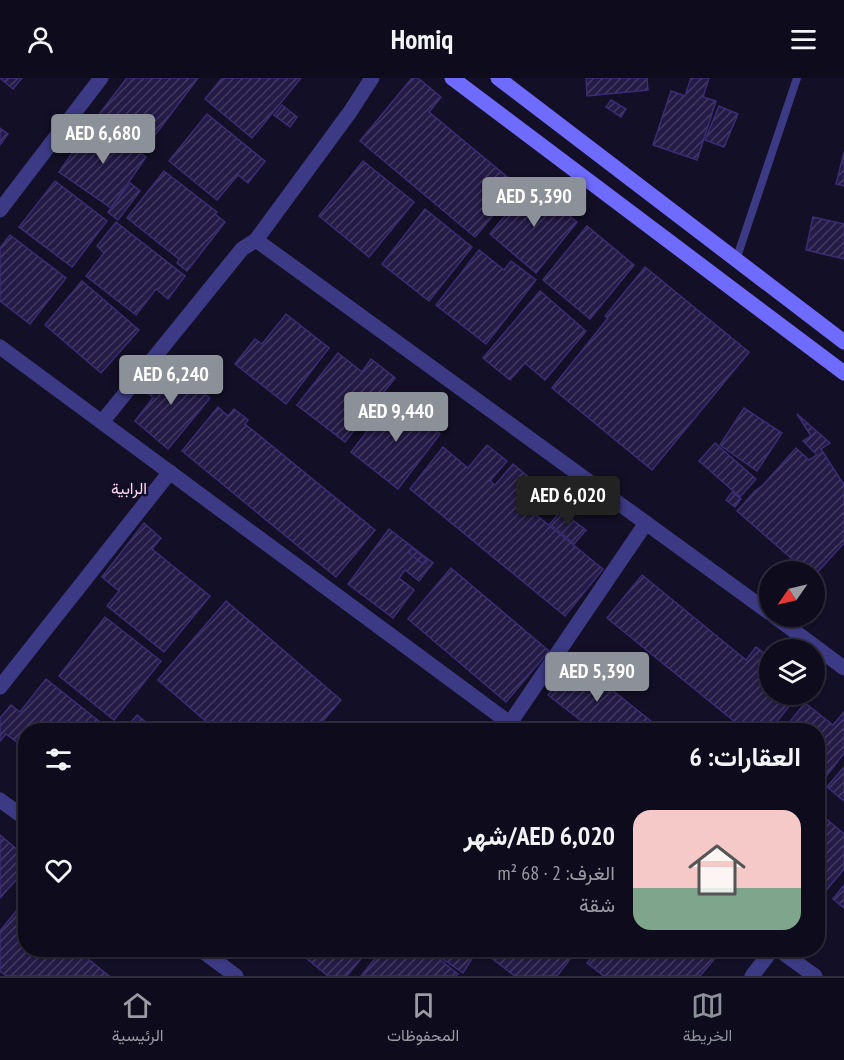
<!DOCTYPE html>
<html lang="ar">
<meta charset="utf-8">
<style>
:root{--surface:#0e0b1c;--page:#171425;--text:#f1f3f6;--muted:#9b9ba3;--line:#2e2b3b;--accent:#8c9099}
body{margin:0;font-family:"PT Sans Narrow",Vazirmatn,sans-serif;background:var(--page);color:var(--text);direction:rtl;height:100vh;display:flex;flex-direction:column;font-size:22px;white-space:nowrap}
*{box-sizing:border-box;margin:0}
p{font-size:20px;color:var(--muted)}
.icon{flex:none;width:33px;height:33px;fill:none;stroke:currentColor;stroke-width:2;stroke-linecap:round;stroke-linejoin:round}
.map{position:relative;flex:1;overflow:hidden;direction:ltr}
.panel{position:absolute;left:18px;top:645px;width:807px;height:234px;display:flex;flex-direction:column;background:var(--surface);border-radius:24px;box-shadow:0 2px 4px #0004,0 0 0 2px var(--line);direction:rtl}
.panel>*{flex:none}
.needle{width:39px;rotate:236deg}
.tools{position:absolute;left:759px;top:483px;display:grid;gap:12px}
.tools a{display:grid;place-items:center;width:66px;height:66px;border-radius:50%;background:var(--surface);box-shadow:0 2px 4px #0004,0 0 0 2px var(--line);font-size:30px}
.price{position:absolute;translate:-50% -51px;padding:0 14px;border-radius:6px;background:var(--accent);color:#fff;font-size:20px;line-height:39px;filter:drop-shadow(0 2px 3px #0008)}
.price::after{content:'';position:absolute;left:50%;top:36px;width:18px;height:14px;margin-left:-9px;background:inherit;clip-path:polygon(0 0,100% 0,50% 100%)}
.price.active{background:#222;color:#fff}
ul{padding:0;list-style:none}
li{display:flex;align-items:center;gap:18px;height:150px;padding:0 24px}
li span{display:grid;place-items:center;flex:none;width:168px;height:120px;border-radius:18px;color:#555}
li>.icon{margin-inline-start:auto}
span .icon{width:72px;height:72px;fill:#fffc;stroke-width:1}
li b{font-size:26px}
h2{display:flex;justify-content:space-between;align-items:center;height:72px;padding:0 24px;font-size:26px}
header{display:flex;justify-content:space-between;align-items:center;height:78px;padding:0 24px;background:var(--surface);font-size:27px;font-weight:800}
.menu{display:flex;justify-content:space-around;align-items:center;height:84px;border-top:2px solid var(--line);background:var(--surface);font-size:16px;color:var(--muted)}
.menu a{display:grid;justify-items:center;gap:3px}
.menu .active{color:var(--accent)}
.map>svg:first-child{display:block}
.building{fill:url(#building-hatch);stroke:#3b2d73;stroke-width:1.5}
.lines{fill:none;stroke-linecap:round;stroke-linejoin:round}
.lane{stroke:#3d3a85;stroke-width:8}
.street{stroke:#3d3a85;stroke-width:15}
.secondary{stroke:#6f6bff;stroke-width:15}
.labels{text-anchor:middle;stroke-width:5;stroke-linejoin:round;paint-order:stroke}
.neighbourhood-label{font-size:16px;fill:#ffd6f0;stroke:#130f26}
</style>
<header><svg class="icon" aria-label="menu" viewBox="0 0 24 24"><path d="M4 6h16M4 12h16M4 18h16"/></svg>Homiq<svg class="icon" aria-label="person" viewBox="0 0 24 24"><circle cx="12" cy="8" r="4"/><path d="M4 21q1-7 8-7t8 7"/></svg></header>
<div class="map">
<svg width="844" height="898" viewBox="0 0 844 898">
<defs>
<pattern id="building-hatch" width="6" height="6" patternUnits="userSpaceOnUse" patternTransform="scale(1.5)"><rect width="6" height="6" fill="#241b47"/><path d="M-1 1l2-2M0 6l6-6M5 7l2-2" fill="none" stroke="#433b63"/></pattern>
</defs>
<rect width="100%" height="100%" fill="#130f26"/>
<!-- building -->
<g class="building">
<path d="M0 0H22L13 11Z"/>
<path d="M127 0H198L146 69 100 35Z"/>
<path d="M222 0H301L252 60 205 21Z"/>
<path d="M412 0H418L441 19 429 34 518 108 475 159 360 63Z"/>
<path d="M586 0H647L648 12 587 18Z"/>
<path d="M691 0H709L703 19 716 23 697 82 653 67 671 13 685 18Z"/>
<path d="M611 22 626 31 621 39 606 29Z"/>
<path d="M282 27 297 39 290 49 274 37Z"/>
<path d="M719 28 738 36 724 69 705 62Z"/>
<path d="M207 36 265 83 248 105 238 97 217 122 169 83Z"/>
<path d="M94 44 146 79 111 130 59 94Z"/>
<path d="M0 50 8 56 0 67Z"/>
<path d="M844 74V108L836 106Z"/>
<path d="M363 83 414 124 369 179 319 138Z"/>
<path d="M164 93 217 134 215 136 225 144 187 193 177 185 179 181 127 140Z"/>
<path d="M55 103 107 143 72 189 19 149Z"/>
<path d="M130 105 140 113 118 142 108 134Z"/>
<path d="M531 106 577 144 536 195 490 156Z"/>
<path d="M425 131 472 169 429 223 382 186Z"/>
<path d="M813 139 844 146V181L806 172Z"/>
<path d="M116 144 185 198 168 221 156 211 136 237 86 198 104 175 97 168Z"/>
<path d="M587 148 634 187 590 241 543 202Z"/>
<path d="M10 157 66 200 30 246 0 223V170Z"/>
<path d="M479 172 504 192 511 183 536 202 486 266 436 227Z"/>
<path d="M645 189 749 274 652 392 552 310 608 240 605 238Z"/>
<path d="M82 203 139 252 101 295 45 247Z"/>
<path d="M540 213 586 253 545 302 525 285 510 302 483 280Z"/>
<path d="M286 236 329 270 286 326 235 286 255 261 262 266Z"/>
<path d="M338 275 362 294 371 281 395 300 345 364 297 327Z"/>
<path d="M167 285 210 320 168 371 135 343 153 320 144 312Z"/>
<path d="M393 320 440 356 398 411 351 374Z"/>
<path d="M218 329 228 338 234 331 248 342 245 346 375 452 336 499 182 373Z"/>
<path d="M744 330 782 355 757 393 720 367Z"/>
<path d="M797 336 830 365 821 371 844 407V465L814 498V494H807L737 433 755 413 763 407 796 370 809 382 817 377 803 363 811 358Z"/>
<path d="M715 365 756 401 740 419 699 383Z"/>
<path d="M487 367 507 383 490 403 495 407 513 386 539 408 524 427 603 491 565 538 410 411 443 369 468 390Z"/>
<path d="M732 414 741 421 735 429 726 422Z"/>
<path d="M561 433 586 452 574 466 550 446Z"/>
<path d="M144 445 161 460 152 471 210 518 164 574 107 528 119 513 102 499Z"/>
<path d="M389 451 433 485 419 503 405 492 399 500 414 512 393 540 348 506Z"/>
<path d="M412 470 426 481 423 486 409 475Z"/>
<path d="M451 490 549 573 506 624 408 541Z"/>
<path d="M642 497 746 582 756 569 770 580V616H799L770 652H745L607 540Z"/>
<path d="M226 523 341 622 315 652H216L158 602Z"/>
<path d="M105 539 161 583 114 642 59 598Z"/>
<path d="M576 583 662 652H593L548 617Z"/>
<path d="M46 601 110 652H26V671L6 656 0 663V640L11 627 20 634Z"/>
<path d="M805 625 833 647 844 634V675L818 709V652H783Z"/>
<path d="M137 637 156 652H124Z"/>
<path d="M844 689V723L827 709Z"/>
<path d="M818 734 844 756V791L818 822Z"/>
<path d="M0 757 26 779V791L0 820Z"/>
<path d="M844 807V830L833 821Z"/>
<path d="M22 826 26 829V872H77L109 898H6L0 893V853Z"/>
<path d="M296 872H368L347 898H328Z"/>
<path d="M382 872H428L458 896 456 898H361Z"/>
<path d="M445 872H462L473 879 463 895 440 879Z"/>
<path d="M483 872H577L557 898H515L482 873Z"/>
<path d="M598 872H722L700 898H604L587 885Z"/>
</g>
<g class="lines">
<!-- lane -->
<path class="lane" d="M736 182 797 0"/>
<!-- street -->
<g class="street">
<path d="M0 132 101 0"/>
<path d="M256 162 770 535"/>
<path d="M0 269 519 652"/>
<path d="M102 344 242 171 256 162 350 34 372 0"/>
<path d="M774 538 844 590"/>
<path d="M0 609 170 394"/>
<path d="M510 645 646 445"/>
<path d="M0 722 26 741"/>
<path d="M201 872 236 898"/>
<path d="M779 872 815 898"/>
<path d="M752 898 772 872"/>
</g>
<!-- secondary -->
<g class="secondary">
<path d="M452 0 844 295"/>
<path d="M498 0 844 264"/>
</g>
</g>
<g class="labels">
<!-- neighbourhood labels -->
<g class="neighbourhood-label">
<text x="129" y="416">الرابية</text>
</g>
</g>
</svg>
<div class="tools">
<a><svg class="needle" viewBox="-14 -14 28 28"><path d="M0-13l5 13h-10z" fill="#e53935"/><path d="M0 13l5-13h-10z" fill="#9b9ba3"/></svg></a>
<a><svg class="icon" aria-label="layers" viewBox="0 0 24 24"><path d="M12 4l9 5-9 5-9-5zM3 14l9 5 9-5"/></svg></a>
</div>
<b class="price" style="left:103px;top:87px">AED 6,680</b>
<b class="price" style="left:534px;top:150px">AED 5,390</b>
<b class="price" style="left:171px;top:328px">AED 6,240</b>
<b class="price" style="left:396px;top:365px">AED 9,440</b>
<b class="price active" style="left:568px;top:449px">AED 6,020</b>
<b class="price" style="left:597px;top:625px">AED 5,390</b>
<section class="panel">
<h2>العقارات: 6<svg class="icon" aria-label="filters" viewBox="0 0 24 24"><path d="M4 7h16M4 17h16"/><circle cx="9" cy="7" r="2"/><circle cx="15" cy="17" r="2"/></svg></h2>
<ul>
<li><span style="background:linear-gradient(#f6c9c9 65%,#7fa58c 0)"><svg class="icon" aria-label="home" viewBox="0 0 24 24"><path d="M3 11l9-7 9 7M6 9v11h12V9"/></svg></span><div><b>AED 6,020/شهر</b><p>الغرف: 2 · 68 m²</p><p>شقة</p></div><svg class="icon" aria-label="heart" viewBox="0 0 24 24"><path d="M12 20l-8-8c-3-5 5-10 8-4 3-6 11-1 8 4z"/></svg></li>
</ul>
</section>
</div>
<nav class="menu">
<a class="active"><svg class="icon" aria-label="map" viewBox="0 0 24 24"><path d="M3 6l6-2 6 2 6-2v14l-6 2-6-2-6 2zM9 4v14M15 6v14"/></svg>الخريطة</a>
<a><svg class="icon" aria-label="saved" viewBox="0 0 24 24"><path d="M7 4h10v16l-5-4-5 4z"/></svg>المحفوظات</a>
<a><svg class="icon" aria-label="home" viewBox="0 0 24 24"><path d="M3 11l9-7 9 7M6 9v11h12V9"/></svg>الرئيسية</a>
</nav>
